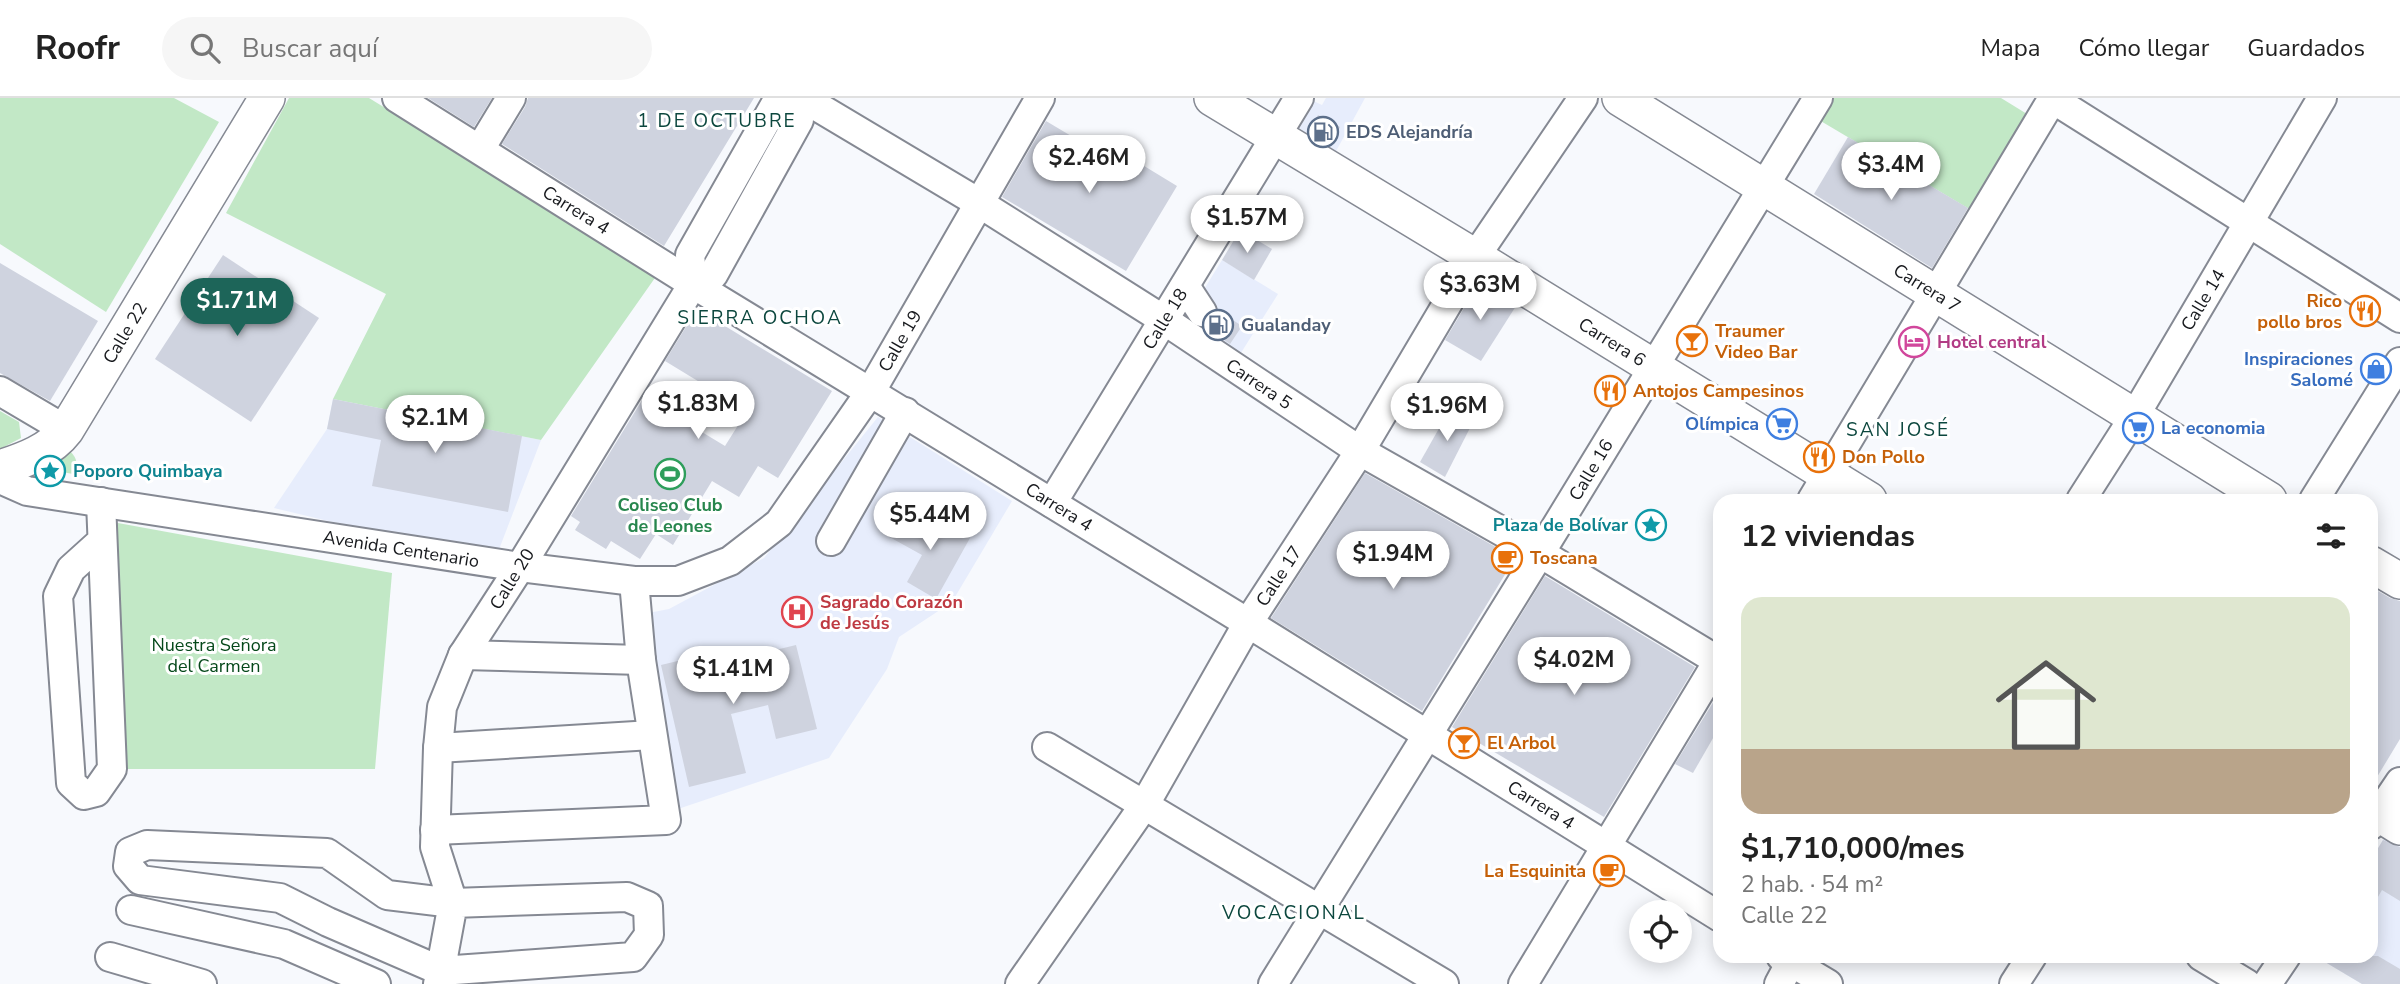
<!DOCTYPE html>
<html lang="es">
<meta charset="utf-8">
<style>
:root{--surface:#fff;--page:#f6f6f6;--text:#222;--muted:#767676;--line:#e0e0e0;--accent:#1d6559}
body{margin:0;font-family:"Nunito Sans",sans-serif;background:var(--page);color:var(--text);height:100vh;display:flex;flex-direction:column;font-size:26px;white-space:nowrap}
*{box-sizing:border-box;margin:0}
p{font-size:23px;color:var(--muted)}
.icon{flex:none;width:38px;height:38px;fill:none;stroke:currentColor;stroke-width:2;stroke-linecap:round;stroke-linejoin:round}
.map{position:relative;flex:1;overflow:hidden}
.sheet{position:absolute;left:1713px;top:396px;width:665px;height:469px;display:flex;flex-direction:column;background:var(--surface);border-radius:21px;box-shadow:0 4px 18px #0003}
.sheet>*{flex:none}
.fabs{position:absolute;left:1629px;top:802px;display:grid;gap:14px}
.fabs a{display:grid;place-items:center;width:63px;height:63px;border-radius:50%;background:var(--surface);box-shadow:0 4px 18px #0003;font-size:35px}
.price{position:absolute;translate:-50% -60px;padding:0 16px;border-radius:24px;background:#fff;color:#222;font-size:23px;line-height:46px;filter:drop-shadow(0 2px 4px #0008)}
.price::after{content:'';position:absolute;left:50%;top:42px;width:21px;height:16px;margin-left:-10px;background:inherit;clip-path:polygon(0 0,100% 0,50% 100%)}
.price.on{background:var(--accent);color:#fff}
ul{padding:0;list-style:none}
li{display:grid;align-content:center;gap:14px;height:371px;padding:0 28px}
li span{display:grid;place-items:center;height:217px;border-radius:21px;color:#555}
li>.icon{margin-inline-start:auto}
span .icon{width:126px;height:126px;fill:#fffc;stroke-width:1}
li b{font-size:30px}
h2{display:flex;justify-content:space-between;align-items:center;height:84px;padding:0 28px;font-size:30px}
header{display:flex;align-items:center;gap:42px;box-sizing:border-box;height:98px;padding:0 35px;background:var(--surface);border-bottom:2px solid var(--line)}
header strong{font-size:33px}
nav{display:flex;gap:38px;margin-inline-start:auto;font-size:24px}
.search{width:490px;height:63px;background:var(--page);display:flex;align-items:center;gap:18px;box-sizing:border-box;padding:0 24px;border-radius:38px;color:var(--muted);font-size:26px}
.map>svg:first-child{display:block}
.built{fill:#e7edfc}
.green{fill:#c2e8c6}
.building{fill:#cfd3df}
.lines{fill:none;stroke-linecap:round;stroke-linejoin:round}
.minor-tunnel{stroke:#d5d7db;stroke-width:28;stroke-dasharray:28 14;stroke-linecap:butt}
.minor-casing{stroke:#858993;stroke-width:32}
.major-casing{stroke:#858993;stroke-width:38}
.minor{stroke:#fff;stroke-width:28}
.major{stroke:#fff;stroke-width:35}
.labels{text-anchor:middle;stroke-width:6;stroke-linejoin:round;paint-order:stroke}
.service-label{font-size:18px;font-weight:bold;fill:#4e5e75;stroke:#fff;text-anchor:start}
.street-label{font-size:18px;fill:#17191d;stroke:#fff}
.food-label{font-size:18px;font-weight:bold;fill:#c56008;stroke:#fff;text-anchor:start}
.hotel-label{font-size:18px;font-weight:bold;fill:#b23c85;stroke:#fff;text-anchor:start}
.shop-label{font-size:18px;font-weight:bold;fill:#366cbe;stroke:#fff;text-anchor:end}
.culture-label{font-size:18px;font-weight:bold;fill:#0d838f;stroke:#fff;text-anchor:start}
.leisure-label{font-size:18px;font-weight:bold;fill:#27864d;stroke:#fff}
.health-label{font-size:18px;font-weight:bold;fill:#be3a42;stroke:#fff;text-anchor:start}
.park-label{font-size:18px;fill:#05481a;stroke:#fff}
.neighbourhood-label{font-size:19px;letter-spacing:2px;fill:#0c473e;stroke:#fff}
</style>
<header>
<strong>Roofr</strong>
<div class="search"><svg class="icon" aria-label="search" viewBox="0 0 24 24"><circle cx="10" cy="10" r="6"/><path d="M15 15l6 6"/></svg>Buscar aquí</div>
<nav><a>Mapa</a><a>Cómo llegar</a><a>Guardados</a></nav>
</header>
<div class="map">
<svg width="2400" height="886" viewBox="0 0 2400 886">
<rect width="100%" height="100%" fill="#f7f9fd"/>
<!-- built -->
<g class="built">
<path d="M1326 0H1365L1335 55 1292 32 1309 1 1322 7Z"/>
<path d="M1222 162 1278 196 1239 258 1184 224Z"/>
<path d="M333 301 541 342 498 454 328 423 274 410 327 331Z"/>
<path d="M878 319 1012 403 952 504 899 539 887 571 829 660 678 711 643 516 669 511 764 460Z"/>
<path d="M2384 740 2400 749V886H2362L2315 858H2371V762Z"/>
</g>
<!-- green -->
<g class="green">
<path d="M0 0H174L219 24 106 214 0 146Z"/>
<path d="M289 0H369L657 177 541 342 333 301 386 196 226 115Z"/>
<path d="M1832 0H2001L2027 16 1971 112 1819 22Z"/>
<path d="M0 313 19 324 21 340 0 351Z"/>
<path d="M70 353C78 361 78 367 73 376L62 374 59 360Z"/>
<path d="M96 421 392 475 375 671H98Z"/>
</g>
<!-- building -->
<g class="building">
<path d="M428 0H492L474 29Z"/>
<path d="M528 0H754L664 148 502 46 525 9Z"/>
<path d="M1318 17 1340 29 1330 48 1308 35Z"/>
<path d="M1046 23 1125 70 1131 60 1177 88 1126 173 1002 99Z"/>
<path d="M1848 39 1968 110 1932 170 1814 96Z"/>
<path d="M1240 132 1272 151 1254 182 1222 162Z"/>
<path d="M223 157 319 220 251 324 155 261Z"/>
<path d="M0 165 98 223 50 303 0 275Z"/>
<path d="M1479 185 1516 208 1481 263 1445 242Z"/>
<path d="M697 211 832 293 778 380 758 368 739 399 712 383 673 447 656 436 640 461 611 443 606 451 575 432 580 424 571 418 644 299 725 348 747 313 665 263Z"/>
<path d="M1219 213 1242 228 1230 246 1206 230 1216 222Z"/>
<path d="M333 301 522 338 508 414 372 388 381 342 327 331Z"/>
<path d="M1450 311 1473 324 1445 379 1420 364Z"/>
<path d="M1365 375 1515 460 1422 613 1271 520Z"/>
<path d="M895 416 933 437 941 423 970 440 936 501 907 484 922 457 884 436Z"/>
<path d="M1545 478 1695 569 1604 719 1452 629Z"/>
<path d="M2371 489 2390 500 2400 503V641L2371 689Z"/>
<path d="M796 547 817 631 776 641 768 607 731 616 746 675 689 689 661 567 715 554 718 566Z"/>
<path d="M1714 603 1720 606V628L1693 675 1675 666Z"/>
<path d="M2383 742 2400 749V803L2382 792 2371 811V762Z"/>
<path d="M2315 858H2378L2400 871V886H2362Z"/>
</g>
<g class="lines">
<!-- minor-tunnel -->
<path class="minor-tunnel" d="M1202 214 1219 242"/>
<!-- minor casing -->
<g class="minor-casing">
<g id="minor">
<path d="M397 0 693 186 1248 525 1720 819"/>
<path d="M803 0 979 105 1164 222 1360 353 1540 455 1720 564"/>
<path d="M2051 0 2400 220"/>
<path d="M480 51 511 0"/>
<path d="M693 186 690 157 775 7 790 0"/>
<path d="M1185 188 1202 214"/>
<path d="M0 293 66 332"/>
<path d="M0 381 27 393 520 469 634 483H678L730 463 779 425 871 293 1040 0"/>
<path d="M1812 402 2053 0"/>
<path d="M2081 402 2134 319 2322 0"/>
<path d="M2314 402 2400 264"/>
<path d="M101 404 112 671 96 694 84 697 71 685 58 498 71 471 102 443"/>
<path d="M1052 405 1299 0"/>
<path d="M831 443 905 314"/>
<path d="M463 557 641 562"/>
<path d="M1047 649 1444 886"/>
<path d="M438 650 652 637"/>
<path d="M2371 727 2400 684"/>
<path d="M435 732 666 722 641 562 634 483"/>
<path d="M131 812 284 846 376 886"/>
<path d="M1781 858 1828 886"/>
<path d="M2201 858 2247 886"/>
<path d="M110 859 202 886"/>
<path d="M438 886 453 805 387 797 327 755 147 747 130 754 128 768 140 782 280 800 328 824 441 873 633 859 649 837 648 808 627 799 453 805 435 749 438 650 442 609 463 557 520 469 693 186 713 177 799 22 797 0"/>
<path d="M1020 886 1145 706 1248 525 1360 353 1475 159 1583 0"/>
<path d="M1273 886 1540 455 1818 0"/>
<path d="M1523 886 1720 560"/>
<path d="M1779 886 1794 858"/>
<path d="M2014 886 2032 858"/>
<path d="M2267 886 2286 858"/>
</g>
</g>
<!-- major casing -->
<g class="major-casing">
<g id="major">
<path d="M1212 0 1475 159 1869 402"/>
<path d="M1620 0 2269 402"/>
<path d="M0 370C25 362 50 353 66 332L267 0"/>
<path d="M2371 466 2400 483"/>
<path d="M2371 711 2400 729"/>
</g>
</g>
<!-- minor -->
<use href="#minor" class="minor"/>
<!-- major -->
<use href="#major" class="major"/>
</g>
<!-- icons -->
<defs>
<g id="fuel-ring" transform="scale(1.575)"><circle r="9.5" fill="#fff" stroke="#5c6f8a" stroke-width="1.5"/><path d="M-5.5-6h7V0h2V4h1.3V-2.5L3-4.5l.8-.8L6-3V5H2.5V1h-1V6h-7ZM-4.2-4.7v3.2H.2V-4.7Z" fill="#5c6f8a"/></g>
<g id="restaurant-ring" transform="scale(1.575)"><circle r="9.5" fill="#fff" stroke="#e8710a" stroke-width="1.5"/><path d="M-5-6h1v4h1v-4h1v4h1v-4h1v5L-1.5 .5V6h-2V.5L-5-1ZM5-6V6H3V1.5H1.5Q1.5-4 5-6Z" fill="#e8710a"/></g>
<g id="bar-ring" transform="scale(1.575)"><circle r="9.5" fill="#fff" stroke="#e8710a" stroke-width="1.5"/><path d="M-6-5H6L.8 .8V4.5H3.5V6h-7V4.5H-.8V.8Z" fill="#e8710a"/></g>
<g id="hotel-ring" transform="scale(1.575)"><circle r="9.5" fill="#fff" stroke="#d1479c" stroke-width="1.5"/><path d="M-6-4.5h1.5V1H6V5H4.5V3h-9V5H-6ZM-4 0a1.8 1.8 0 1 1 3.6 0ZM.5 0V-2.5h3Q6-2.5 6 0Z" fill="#d1479c"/></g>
<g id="shop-ring" transform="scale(1.575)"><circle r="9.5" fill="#fff" stroke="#3f7fe0" stroke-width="1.5"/><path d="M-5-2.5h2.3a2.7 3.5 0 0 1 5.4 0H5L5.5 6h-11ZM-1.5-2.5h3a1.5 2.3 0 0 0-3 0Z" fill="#3f7fe0"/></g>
<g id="supermarket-ring" transform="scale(1.575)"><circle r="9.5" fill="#fff" stroke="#3f7fe0" stroke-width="1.5"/><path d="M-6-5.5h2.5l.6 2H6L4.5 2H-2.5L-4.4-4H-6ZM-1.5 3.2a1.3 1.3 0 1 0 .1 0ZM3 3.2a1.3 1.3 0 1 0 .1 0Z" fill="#3f7fe0"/></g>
<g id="sight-ring" transform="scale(1.575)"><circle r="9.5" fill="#fff" stroke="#0f9aa8" stroke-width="1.5"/><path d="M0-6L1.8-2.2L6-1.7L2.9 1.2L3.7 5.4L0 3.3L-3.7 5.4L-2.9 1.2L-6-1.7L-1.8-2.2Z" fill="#0f9aa8"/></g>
<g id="stadium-ring" transform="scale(1.575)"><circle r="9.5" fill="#fff" stroke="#2e9e5b" stroke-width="1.5"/><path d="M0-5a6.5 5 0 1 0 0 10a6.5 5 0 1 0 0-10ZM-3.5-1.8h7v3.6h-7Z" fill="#2e9e5b"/></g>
<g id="cafe-ring" transform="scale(1.575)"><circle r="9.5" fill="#fff" stroke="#e8710a" stroke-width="1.5"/><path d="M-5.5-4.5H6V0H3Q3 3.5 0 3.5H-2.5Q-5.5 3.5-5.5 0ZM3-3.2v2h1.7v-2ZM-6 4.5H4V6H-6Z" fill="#e8710a"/></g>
<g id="hospital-ring" transform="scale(1.575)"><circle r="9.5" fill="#fff" stroke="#e0444e" stroke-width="1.5"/><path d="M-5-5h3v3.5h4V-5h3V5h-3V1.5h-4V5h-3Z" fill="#e0444e"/></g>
</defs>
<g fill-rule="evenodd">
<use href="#fuel-ring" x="1323" y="34"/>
<use href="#restaurant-ring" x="2365" y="213"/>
<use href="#fuel-ring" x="1218" y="227"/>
<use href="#bar-ring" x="1692" y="243"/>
<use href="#hotel-ring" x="1914" y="244"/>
<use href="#shop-ring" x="2376" y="271"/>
<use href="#restaurant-ring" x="1610" y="293"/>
<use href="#supermarket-ring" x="1782" y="326"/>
<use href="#supermarket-ring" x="2138" y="330"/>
<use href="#restaurant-ring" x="1819" y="359"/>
<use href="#sight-ring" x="50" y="373"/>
<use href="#stadium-ring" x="670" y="376"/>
<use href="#sight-ring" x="1651" y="427"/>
<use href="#cafe-ring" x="1507" y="460"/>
<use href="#hospital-ring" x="797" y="514"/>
<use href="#bar-ring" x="1464" y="645"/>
<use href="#cafe-ring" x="1609" y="773"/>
</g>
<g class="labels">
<!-- service labels -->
<g class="service-label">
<text x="1346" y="40">EDS Alejandría</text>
<text x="1241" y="233">Gualanday</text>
</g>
<!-- street labels -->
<g class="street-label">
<text transform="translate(576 112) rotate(32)" y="6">Carrera 4</text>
<text transform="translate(1927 190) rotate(32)" y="6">Carrera 7</text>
<text transform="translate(2203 202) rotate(-59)" y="6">Calle 14</text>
<text transform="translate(1165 221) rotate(-58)" y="6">Calle 18</text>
<text transform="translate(125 235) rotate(-59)" y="6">Calle 22</text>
<text transform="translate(900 243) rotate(-60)" y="6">Calle 19</text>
<text transform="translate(1612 244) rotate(32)" y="6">Carrera 6</text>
<text transform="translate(1259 286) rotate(34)" y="6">Carrera 5</text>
<text transform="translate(1591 372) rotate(-59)" y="6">Calle 16</text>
<text transform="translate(1059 409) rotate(32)" y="6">Carrera 4</text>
<text transform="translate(401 451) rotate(9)" y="6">Avenida Centenario</text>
<text transform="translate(1279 478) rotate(-57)" y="6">Calle 17</text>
<text transform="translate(512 481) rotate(-58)" y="6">Calle 20</text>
<text transform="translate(1541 707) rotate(32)" y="6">Carrera 4</text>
</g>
<!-- food labels -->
<g class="food-label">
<text x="2342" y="209" text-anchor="end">Rico<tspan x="2342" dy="21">pollo bros</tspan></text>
<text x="1715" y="239">Traumer<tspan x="1715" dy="21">Video Bar</tspan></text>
<text x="1633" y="299">Antojos Campesinos</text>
<text x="1842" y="365">Don Pollo</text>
<text x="1530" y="466">Toscana</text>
<text x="1487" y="651">El Arbol</text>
<text x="1586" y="779" text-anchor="end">La Esquinita</text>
</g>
<!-- hotel labels -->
<g class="hotel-label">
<text x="1937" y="250">Hotel central</text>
</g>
<!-- shop labels -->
<g class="shop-label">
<text x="2353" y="267">Inspiraciones<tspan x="2353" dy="21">Salomé</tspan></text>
<text x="1759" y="332">Olímpica</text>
<text x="2161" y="336" text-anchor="start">La economia</text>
</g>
<!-- culture labels -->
<g class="culture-label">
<text x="73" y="379">Poporo Quimbaya</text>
<text x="1628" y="433" text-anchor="end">Plaza de Bolívar</text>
</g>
<!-- leisure labels -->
<g class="leisure-label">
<text x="670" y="413">Coliseo Club<tspan x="670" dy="21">de Leones</tspan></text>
</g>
<!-- health labels -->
<g class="health-label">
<text x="820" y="510">Sagrado Corazón<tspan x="820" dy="21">de Jesús</tspan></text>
</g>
<!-- park labels -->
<g class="park-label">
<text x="214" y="553">Nuestra Señora<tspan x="214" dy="21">del Carmen</tspan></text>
</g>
<!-- neighbourhood labels -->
<g class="neighbourhood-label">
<text x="717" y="29">1 DE OCTUBRE</text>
<text x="760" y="226">SIERRA OCHOA</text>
<text x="1898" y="338">SAN JOSÉ</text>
<text x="1294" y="821">VOCACIONAL</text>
</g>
</g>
</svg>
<div class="fabs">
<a><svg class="icon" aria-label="locate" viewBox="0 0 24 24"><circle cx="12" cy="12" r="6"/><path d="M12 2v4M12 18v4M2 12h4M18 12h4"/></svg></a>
</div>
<b class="price" style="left:1089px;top:97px">$2.46M</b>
<b class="price" style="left:1891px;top:104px">$3.4M</b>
<b class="price" style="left:1247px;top:157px">$1.57M</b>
<b class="price" style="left:1480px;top:224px">$3.63M</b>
<b class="price on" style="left:237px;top:240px">$1.71M</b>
<b class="price" style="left:698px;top:343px">$1.83M</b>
<b class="price" style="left:1447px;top:345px">$1.96M</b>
<b class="price" style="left:435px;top:357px">$2.1M</b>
<b class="price" style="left:930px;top:454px">$5.44M</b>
<b class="price" style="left:1393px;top:493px">$1.94M</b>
<b class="price" style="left:1574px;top:599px">$4.02M</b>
<b class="price" style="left:733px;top:608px">$1.41M</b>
<section class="sheet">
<h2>12 viviendas<svg class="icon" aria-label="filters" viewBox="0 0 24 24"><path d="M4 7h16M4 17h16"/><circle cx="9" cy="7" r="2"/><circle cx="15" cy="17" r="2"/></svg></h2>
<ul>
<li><span style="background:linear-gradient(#dfe7d0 70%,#b9a48a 0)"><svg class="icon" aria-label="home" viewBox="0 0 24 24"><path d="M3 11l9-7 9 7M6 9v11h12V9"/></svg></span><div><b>$1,710,000/mes</b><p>2 hab. · 54 m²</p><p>Calle 22</p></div></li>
</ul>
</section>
</div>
